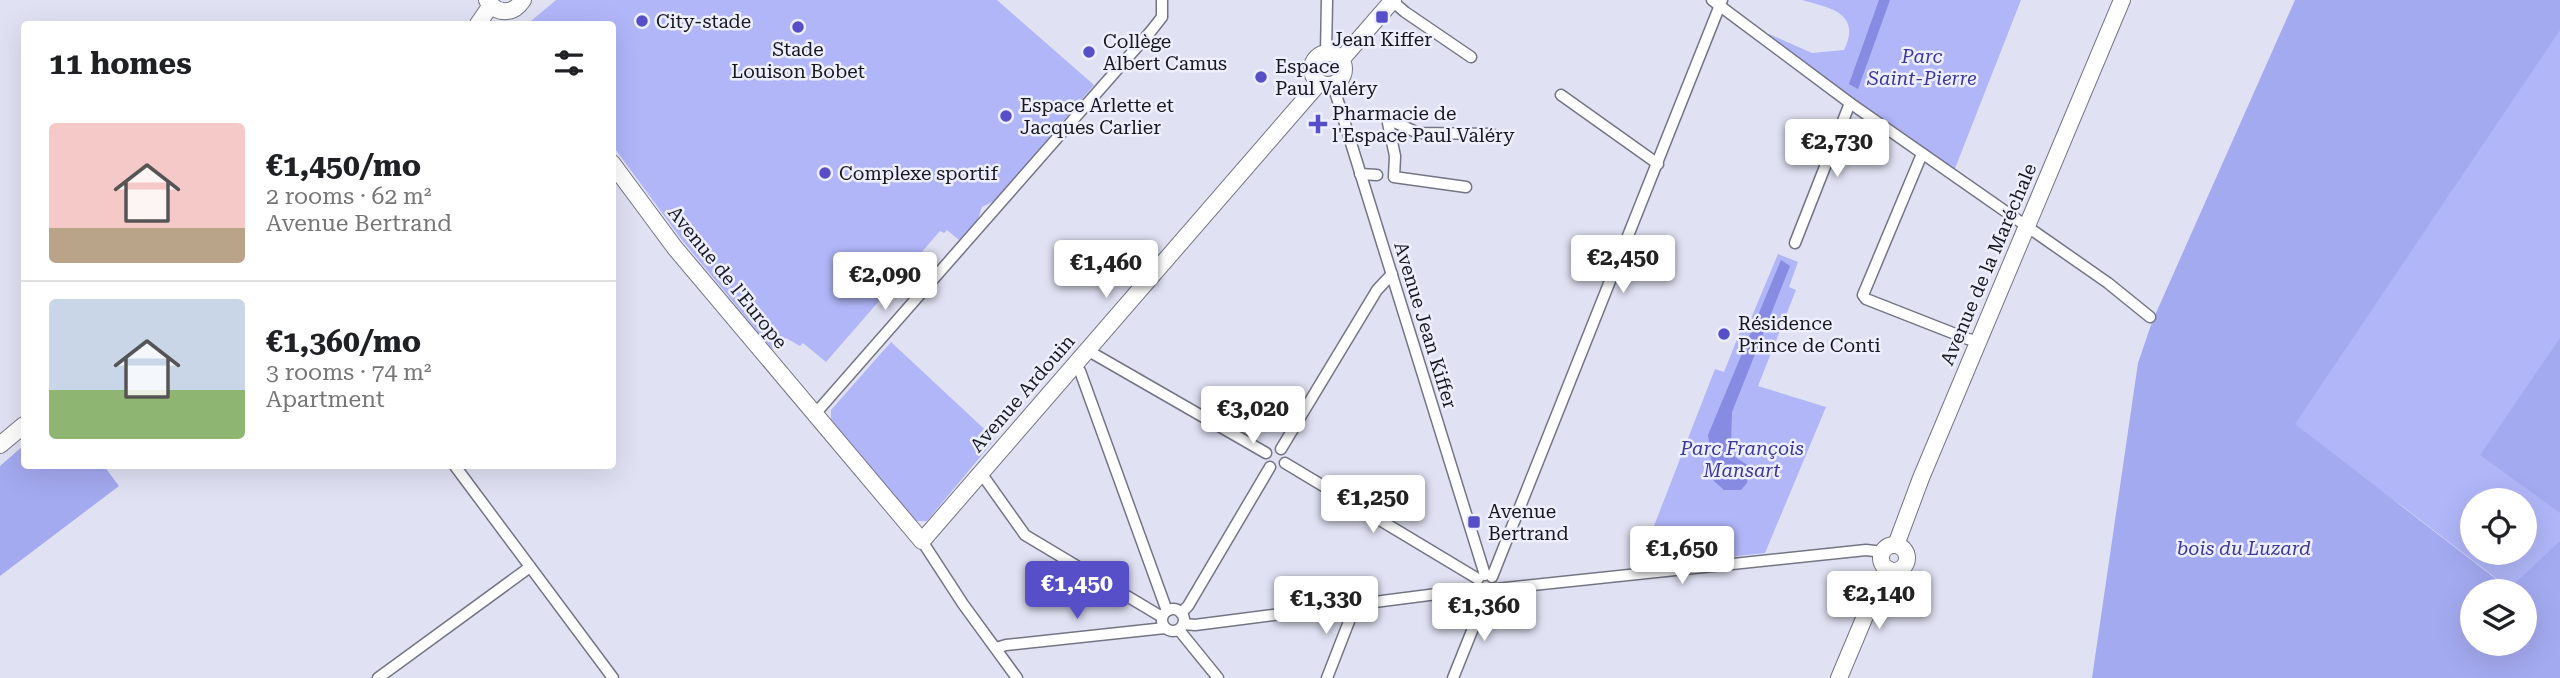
<!DOCTYPE html>
<meta charset="utf-8">
<style>
:root{--surface:#fff;--page:#f2f2f2;--text:#202124;--muted:#757577;--line:#e0e0e0;--accent:#564fc7}
body{margin:0;font-family:"Roboto Serif",serif;background:var(--page);color:var(--text);height:100vh;display:flex;flex-direction:column;font-size:26px;white-space:nowrap}
*{box-sizing:border-box;margin:0}
p{font-size:23px;color:var(--muted)}
.icon{flex:none;width:38px;height:38px;fill:none;stroke:currentColor;stroke-width:2;stroke-linecap:round;stroke-linejoin:round}
.map{position:relative;flex:1;overflow:hidden}
.side{position:absolute;left:21px;top:21px;width:595px;height:448px;display:flex;flex-direction:column;background:var(--surface);border-radius:7px;box-shadow:0 7px 28px #0002}
.side>*{flex:none}
.tools{position:absolute;left:2460px;top:488px;display:grid;gap:14px}
.tools a{display:grid;place-items:center;width:77px;height:77px;border-radius:50%;background:var(--surface);box-shadow:0 7px 28px #0002;font-size:35px}
.price{position:absolute;translate:-50% -60px;padding:0 16px;border-radius:7px;background:#fff;color:#222;font-size:23px;line-height:46px;filter:drop-shadow(0 2px 4px #0008)}
.price::after{content:'';position:absolute;left:50%;top:42px;width:21px;height:16px;margin-left:-10px;background:inherit;clip-path:polygon(0 0,100% 0,50% 100%)}
.price.on{background:var(--accent);color:#fff}
ul{padding:0;list-style:none}
li{display:flex;align-items:center;gap:21px;height:175px;padding:0 28px}
li+li{border-top:2px solid var(--line)}
li span{display:grid;place-items:center;flex:none;width:196px;height:140px;border-radius:7px;color:#555}
li>.icon{margin-inline-start:auto}
span .icon{width:84px;height:84px;fill:#fffc;stroke-width:1}
li b{font-size:30px}
h2{display:flex;justify-content:space-between;align-items:center;height:84px;padding:0 28px;font-size:30px}
.map>svg:first-child{display:block}
.green{fill:#b0b6f8;fill-rule:evenodd}
.forest{fill:#a4aaf0;fill-rule:evenodd}
.water{fill:#878be1}
.lines{fill:none;stroke-linecap:round;stroke-linejoin:round}
.street-casing{stroke:#737585;stroke-width:13}
.secondary-casing{stroke:#737585;stroke-width:18}
.street{stroke:#fff;stroke-width:10}
.secondary{stroke:#fff;stroke-width:16}
.poi-dot{fill:#564fc7;stroke:#edeffe;stroke-width:2.5}
.labels{text-anchor:middle;stroke-width:5;stroke-linejoin:round;paint-order:stroke}
.poi-label{font-size:19px;fill:#17171e;stroke:#edeffe;text-anchor:start}
.park-label{font-size:19px;font-style:italic;fill:#3e379b;stroke:#edeffe}
.street-label{font-size:19px;fill:#17171e;stroke:#edeffe}
</style>
<div class="map">
<svg width="2560" height="678" viewBox="0 0 2560 678">
<rect width="100%" height="100%" fill="#e0e2f4"/>
<!-- green -->
<g class="green">
<path d="M556 0H997L1094 85 994 201 982 207 978 219 959 240 947 230 944 233 940 231 826 362 803 343 800 346 786 338 772 349 682 240 613 146 612 24H531V21Z"/>
<path d="M1802 0H2021L1954 171 1766 39 1769 34 1812 53 1844 50C1862 13 1830 8 1802 0Z"/>
<path d="M2560 0V619L2525 592 2510 589 2402 506 2292 428ZM2473 500H2525V553H2473Z"/>
<path d="M1778 254 1798 262 1789 287 1796 290 1758 386 1826 407 1765 553 1638 567 1715 369 1724 372 1742 327 1747 328Z"/>
<path d="M891 342 995 439 927 521H914L831 421V410Z"/>
</g>
<!-- forest -->
<g class="forest">
<path d="M2295 0H2560V30L2295 424 2509 589 2560 541V678H2092L2138 363 2152 322ZM2473 592H2525V644H2473Z"/>
<path d="M2560 338V513L2480 455Z"/>
<path d="M24 445V466H104L119 486 0 576V466Z"/>
</g>
<!-- water -->
<g class="water">
<path d="M1879 0H1890L1858 89 1849 84Z"/>
<path d="M1781 260 1790 266 1732 412 1731 445 1733 452 1735 457 1749 466 1747 483 1741 490H1724L1714 481 1708 435Z"/>
</g>
<g class="lines">
<!-- street casing -->
<g class="street-casing">
<g id="street">
<path d="M1712 0 1850 103 2108 283 2150 317"/>
<path d="M1392 1 1405 12 1471 57"/>
<path d="M1326 53 1327 0"/>
<path d="M1333 85 1485 575"/>
<path d="M1561 95 1658 164"/>
<path d="M1922 154 1863 295 1866 299 1968 339 1978 341"/>
<path d="M1360 174 1377 175"/>
<path d="M1466 187 1394 177 1395 156 1388 123 1390 120 1418 133 1492 134"/>
<path d="M1795 243 1850 103"/>
<path d="M1087 350 1266 453"/>
<path d="M1074 366 1080 371 1167 611"/>
<path d="M815 414 1151 31 1162 17V0"/>
<path d="M1281 449 1377 290 1392 274"/>
<path d="M1285 463 1478 579"/>
<path d="M455 466 613 678"/>
<path d="M981 473 1025 535 1162 617"/>
<path d="M922 541 963 604 1017 678"/>
<path d="M1492 577 1722 0"/>
<path d="M1496 589 1866 550 1883 552"/>
<circle cx="1173" cy="620" r="11"/>
<path d="M1181 613 1188 606 1270 467"/>
<path d="M1184 624 1195 625 1476 589"/>
<path d="M1179 630 1218 678"/>
<path d="M996 648 1006 645 1165 628"/>
<path d="M378 678 530 567"/>
<path d="M1327 678 1355 606"/>
<path d="M1453 678 1486 596"/>
</g>
</g>
<!-- secondary casing -->
<g class="secondary-casing">
<g id="secondary">
<path d="M487 0C497 15 513 15 523 0"/>
<path d="M478 24 491 5"/>
<circle cx="1328" cy="69" r="16"/>
<path d="M1341 60 1393 0"/>
<path d="M612 163 675 248 922 541 1319 83"/>
<path d="M0 445 24 425"/>
<path d="M1896 545 1921 478 2122 0"/>
<circle cx="1894" cy="558" r="13"/>
<path d="M1839 678 1876 590 1888 569"/>
</g>
</g>
<!-- street -->
<use href="#street" class="street"/>
<!-- secondary -->
<use href="#secondary" class="secondary"/>
</g>
<!-- markers -->
<g class="poi-dot">
<rect x="1375" y="10" width="14" height="14" rx="3.5"/>
<circle cx="642" cy="21" r="7"/>
<circle cx="798" cy="27" r="7"/>
<circle cx="1089" cy="52" r="7"/>
<circle cx="1261" cy="77" r="7"/>
<circle cx="1006" cy="116" r="7"/>
<path d="M1314.5 113.5h7v7h7v7h-7v7h-7v-7h-7v-7h7z"/>
<circle cx="825" cy="173" r="7"/>
<circle cx="1724" cy="334" r="7"/>
<rect x="1467" y="515" width="14" height="14" rx="3.5"/>
</g>
<g class="labels">
<!-- poi labels -->
<g class="poi-label">
<text x="656" y="28">City-stade</text>
<text x="1382" y="46" text-anchor="middle">Jean Kiffer</text>
<text x="1103" y="48">Collège<tspan x="1103" dy="22">Albert Camus</tspan></text>
<text x="798" y="56" text-anchor="middle">Stade<tspan x="798" dy="22">Louison Bobet</tspan></text>
<text x="1275" y="73">Espace<tspan x="1275" dy="22">Paul Valéry</tspan></text>
<text x="1020" y="112">Espace Arlette et<tspan x="1020" dy="22">Jacques Carlier</tspan></text>
<text x="1332" y="120">Pharmacie de<tspan x="1332" dy="22">l'Espace Paul Valéry</tspan></text>
<text x="839" y="180">Complexe sportif</text>
<text x="1738" y="330">Résidence<tspan x="1738" dy="22">Prince de Conti</tspan></text>
<text x="1488" y="518">Avenue<tspan x="1488" dy="22">Bertrand</tspan></text>
</g>
<!-- park labels -->
<g class="park-label">
<text x="1922" y="63">Parc<tspan x="1922" dy="22">Saint-Pierre</tspan></text>
<text x="1742" y="455">Parc François<tspan x="1742" dy="22">Mansart</tspan></text>
<text x="2244" y="555">bois du Luzard</text>
</g>
<!-- street labels -->
<g class="street-label">
<text transform="translate(1988 264) rotate(-67)" y="7">Avenue de la Maréchale</text>
<text transform="translate(728 277) rotate(51)" y="7">Avenue de l'Europe</text>
<text transform="translate(1426 325) rotate(73)" y="7">Avenue Jean Kiffer</text>
<text transform="translate(1022 393) rotate(-49)" y="7">Avenue Ardouin</text>
</g>
</g>
</svg>
<div class="tools">
<a><svg class="icon" aria-label="locate" viewBox="0 0 24 24"><circle cx="12" cy="12" r="6"/><path d="M12 2v4M12 18v4M2 12h4M18 12h4"/></svg></a>
<a><svg class="icon" aria-label="layers" viewBox="0 0 24 24"><path d="M12 4l9 5-9 5-9-5zM3 14l9 5 9-5"/></svg></a>
</div>
<b class="price" style="left:1837px;top:179px">€2,730</b>
<b class="price" style="left:1623px;top:295px">€2,450</b>
<b class="price" style="left:1106px;top:300px">€1,460</b>
<b class="price" style="left:885px;top:312px">€2,090</b>
<b class="price" style="left:1253px;top:446px">€3,020</b>
<b class="price" style="left:1373px;top:535px">€1,250</b>
<b class="price" style="left:1682px;top:586px">€1,650</b>
<b class="price on" style="left:1077px;top:621px">€1,450</b>
<b class="price" style="left:1879px;top:631px">€2,140</b>
<b class="price" style="left:1326px;top:636px">€1,330</b>
<b class="price" style="left:1484px;top:643px">€1,360</b>
<section class="side">
<h2>11 homes<svg class="icon" aria-label="filters" viewBox="0 0 24 24"><path d="M4 7h16M4 17h16"/><circle cx="9" cy="7" r="2"/><circle cx="15" cy="17" r="2"/></svg></h2>
<ul>
<li><span style="background:linear-gradient(#f6c9c9 75%,#b9a48a 0)"><svg class="icon" aria-label="home" viewBox="0 0 24 24"><path d="M3 11l9-7 9 7M6 9v11h12V9"/></svg></span><div><b>€1,450/mo</b><p>2 rooms · 62 m²</p><p>Avenue Bertrand</p></div></li>
<li><span style="background:linear-gradient(#c9d6e8 65%,#8fb573 0)"><svg class="icon" aria-label="home" viewBox="0 0 24 24"><path d="M3 11l9-7 9 7M6 9v11h12V9"/></svg></span><div><b>€1,360/mo</b><p>3 rooms · 74 m²</p><p>Apartment</p></div></li>
</ul>
</section>
</div>
